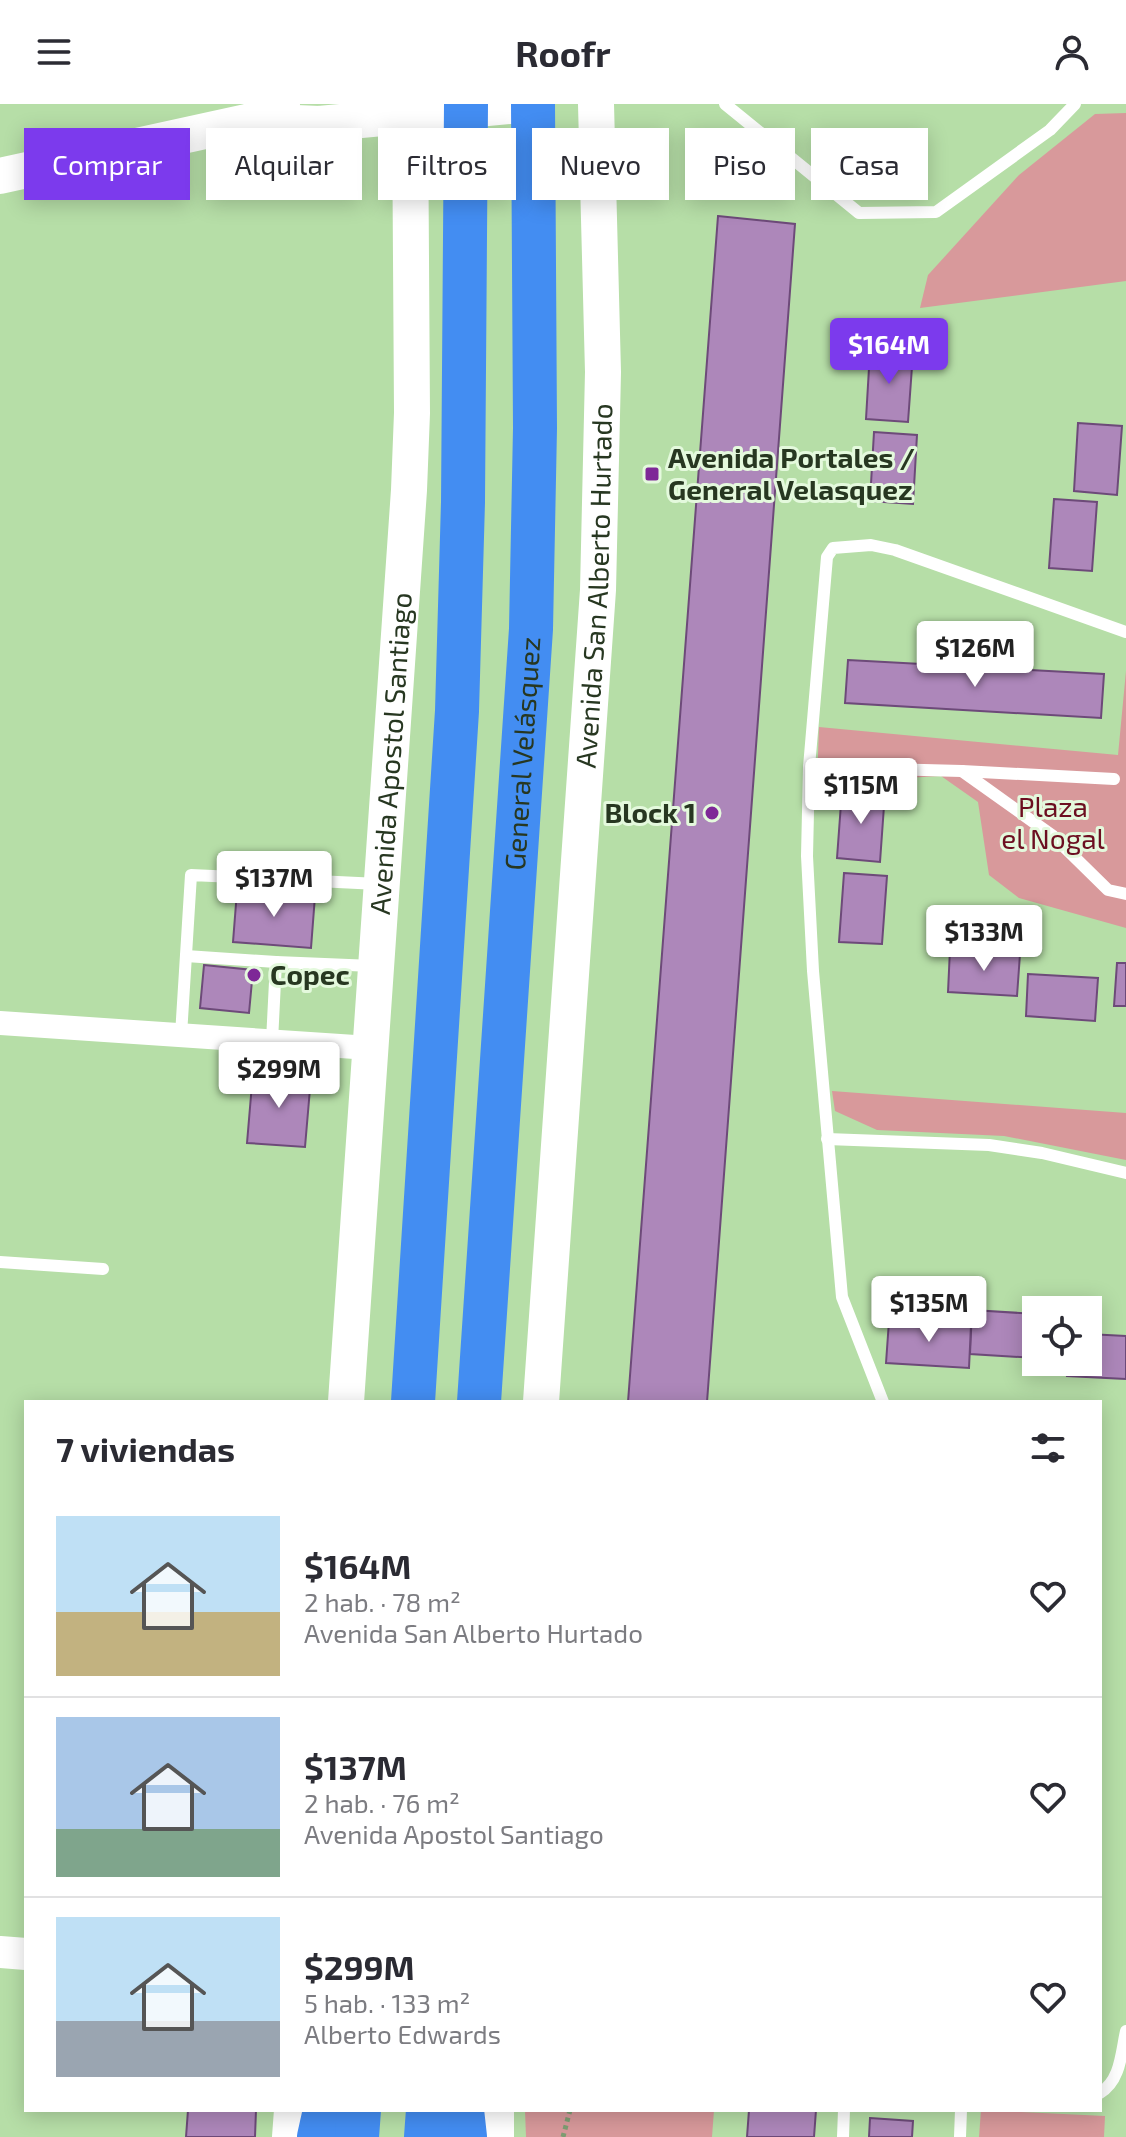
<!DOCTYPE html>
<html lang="es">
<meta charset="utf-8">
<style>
:root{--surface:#fff;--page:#f7f7f7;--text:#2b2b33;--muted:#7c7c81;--line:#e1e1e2;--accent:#7c3aed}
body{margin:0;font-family:"Exo 2",sans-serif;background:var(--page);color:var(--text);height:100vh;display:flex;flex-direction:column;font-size:30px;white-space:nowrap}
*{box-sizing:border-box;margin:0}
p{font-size:26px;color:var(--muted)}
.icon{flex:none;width:44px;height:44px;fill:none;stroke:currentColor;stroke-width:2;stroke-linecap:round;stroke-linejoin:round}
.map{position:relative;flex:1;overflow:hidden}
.sheet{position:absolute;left:24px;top:1296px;width:1078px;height:712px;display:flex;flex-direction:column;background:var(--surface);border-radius:0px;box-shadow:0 4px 20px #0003}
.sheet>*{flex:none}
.top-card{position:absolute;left:24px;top:24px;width:1078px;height:72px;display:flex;gap:16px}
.tools{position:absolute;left:1022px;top:1192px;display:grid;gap:16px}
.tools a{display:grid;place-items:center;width:80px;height:80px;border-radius:0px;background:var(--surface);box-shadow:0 4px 20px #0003;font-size:40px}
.price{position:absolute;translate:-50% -68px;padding:0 18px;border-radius:8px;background:#fff;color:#222;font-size:26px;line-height:52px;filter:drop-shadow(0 2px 4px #0008)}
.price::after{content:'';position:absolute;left:50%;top:48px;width:24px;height:18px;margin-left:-12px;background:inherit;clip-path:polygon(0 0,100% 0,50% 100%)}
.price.active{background:var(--accent);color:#fff}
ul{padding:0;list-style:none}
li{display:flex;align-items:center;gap:24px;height:200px;padding:0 32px}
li+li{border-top:2px solid var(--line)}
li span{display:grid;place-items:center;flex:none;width:224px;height:160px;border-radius:0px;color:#555}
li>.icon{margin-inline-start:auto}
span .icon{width:96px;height:96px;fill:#fffc;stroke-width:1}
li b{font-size:34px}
h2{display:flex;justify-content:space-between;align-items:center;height:96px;padding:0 32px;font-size:34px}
.tag{padding:0 28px;border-radius:0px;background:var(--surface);box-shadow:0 4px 20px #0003;font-size:28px;line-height:72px}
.tag.active{background:var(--accent);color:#fff}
header{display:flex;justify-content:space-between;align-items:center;height:104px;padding:0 32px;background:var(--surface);font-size:36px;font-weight:700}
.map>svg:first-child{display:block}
.green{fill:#d8999b}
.building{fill:#ad87ba;stroke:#6d4a79;stroke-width:2}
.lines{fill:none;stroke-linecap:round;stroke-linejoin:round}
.path{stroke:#7e9d72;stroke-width:5;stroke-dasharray:4 4;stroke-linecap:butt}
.service{stroke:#fff;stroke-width:12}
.minor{stroke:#fff;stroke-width:24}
.tertiary{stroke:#fff;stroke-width:32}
.secondary{stroke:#fff;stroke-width:36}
.motorway{stroke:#438df2;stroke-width:44}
.poi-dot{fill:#7e2897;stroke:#e4f9dd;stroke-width:3}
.labels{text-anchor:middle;stroke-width:6;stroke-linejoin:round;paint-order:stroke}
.poi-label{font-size:28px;font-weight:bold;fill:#273721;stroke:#e4f9dd;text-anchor:start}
.street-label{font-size:28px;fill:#273721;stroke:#e4f9dd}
.park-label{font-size:28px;fill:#6c0e20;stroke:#e4f9dd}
</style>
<header><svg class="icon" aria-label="menu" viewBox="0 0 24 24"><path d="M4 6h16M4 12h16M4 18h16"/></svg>Roofr<svg class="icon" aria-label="person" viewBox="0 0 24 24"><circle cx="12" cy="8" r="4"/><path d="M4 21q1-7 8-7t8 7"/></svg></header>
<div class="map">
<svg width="1126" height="2033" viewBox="0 0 1126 2033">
<rect width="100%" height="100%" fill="#b6dea7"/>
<!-- green -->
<g class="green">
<path d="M1126 9V177L920 204 928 171 1019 71 1095 10Z"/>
<path d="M1126 567V824L1019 794 989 771 978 698 941 672 817 679 819 623 1118 651Z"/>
<path d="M832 987 1126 1009V1056L1004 1032 877 1026 835 1007Z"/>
<path d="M525 2006H714L712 2033H526Z"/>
<path d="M981 2006 1105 2012 1104 2033H979Z"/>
</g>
<!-- building -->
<g class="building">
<path d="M259 49 295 53 291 86 256 83Z"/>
<path d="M718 112 795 120 707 1298H628Z"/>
<path d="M870 247 913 249 908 318 866 315Z"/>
<path d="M1078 319 1122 322 1117 391 1074 387Z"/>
<path d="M874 328 917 331 913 400 870 397Z"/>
<path d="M1054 395 1097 398 1092 467 1049 464Z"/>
<path d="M848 556 1104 570 1101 614 845 599Z"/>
<path d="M842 686 885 688 880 758 837 754Z"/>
<path d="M844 769 887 772 882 840 839 838Z"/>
<path d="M237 787 315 792 311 844 233 838Z"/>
<path d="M950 845 1020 850 1017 892 948 888Z"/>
<path d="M1117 859H1126V902H1114Z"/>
<path d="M204 861 253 866 249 909 200 904Z"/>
<path d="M1028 870 1098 874 1095 917 1026 912Z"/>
<path d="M253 968 311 973 305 1043 247 1039Z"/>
<path d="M972 1206 1036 1210V1254L970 1250Z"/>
<path d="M889 1217 971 1221 969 1264 886 1259Z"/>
<path d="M1088 1230 1126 1232V1275L1067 1272 1068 1258H1088Z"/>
<path d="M188 2006H256L255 2033H186Z"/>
<path d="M749 2006H816L814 2033H747Z"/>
<path d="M870 2014 913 2017 912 2033H869Z"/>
</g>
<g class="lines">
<!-- path -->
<path class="path" d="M563 2033 570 2006"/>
<!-- service -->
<g class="service">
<path d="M725 0 859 109 936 108 1050 26 1075 0"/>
<path d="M809 663 962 667 1114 675"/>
<path d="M962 667 1053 732 1108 786 1126 790"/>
<path d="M186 852 276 858"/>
<path d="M181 931 191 771 379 780"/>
<path d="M272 937 276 858 373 862"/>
<path d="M827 1035 989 1041 1042 1049 1126 1069"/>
<path d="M0 1158 103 1165"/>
<path d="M883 1298 842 1193 813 867 807 752 809 663 827 453 833 444 871 441 895 446 1126 528"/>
<path d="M1100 1989C1121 1976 1121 1949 1126 1927"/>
<path d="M843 2033 844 2006"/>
<path d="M960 2033 961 2006"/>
</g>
<!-- minor -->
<path class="minor" d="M0 919 370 944"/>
<!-- tertiary -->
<path class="tertiary" d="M0 1848 26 1850"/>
<!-- secondary -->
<g class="secondary">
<path d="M251 17 319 20 530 0"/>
<path d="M0 72 251 17 282 0"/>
<path id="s1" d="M346 1298 409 386 412 309 410 0"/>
<path id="s2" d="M541 1298 598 486 603 268 596 0"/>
<path d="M496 2006V2033"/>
<path d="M290 2033 292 2006"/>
</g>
<!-- motorway -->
<g class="motorway">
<path d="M413 1298 457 607 463 398 466 0"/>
<path id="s3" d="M479 1298 531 525 535 324 533 0"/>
<path d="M462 2006 465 2033"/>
<path d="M319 2033 325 2006"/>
<path d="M357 2033 359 2006"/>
<path d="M426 2033 428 2006"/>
</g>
</g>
<!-- markers -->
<g class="poi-dot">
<rect x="644" y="362" width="16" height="16" rx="4"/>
<circle cx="712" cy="709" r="8"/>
<circle cx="254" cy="871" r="8"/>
</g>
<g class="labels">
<!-- poi labels -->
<g class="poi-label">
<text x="668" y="364">Avenida Portales /<tspan x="668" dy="32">General Velasquez</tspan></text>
<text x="696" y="719" text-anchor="end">Block 1</text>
<text x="270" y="881">Copec</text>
</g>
<!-- street labels -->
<g class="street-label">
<text dy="10" stroke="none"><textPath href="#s2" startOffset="818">Avenida San Alberto Hurtado</textPath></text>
<text dy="10" stroke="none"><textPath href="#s1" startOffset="650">Avenida Apostol Santiago</textPath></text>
<text dy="10" stroke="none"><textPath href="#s3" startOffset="650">General Velásquez</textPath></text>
</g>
<!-- park labels -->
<g class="park-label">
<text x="1053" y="713">Plaza<tspan x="1053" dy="32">el Nogal</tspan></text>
</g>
</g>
</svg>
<div class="tools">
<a><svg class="icon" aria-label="locate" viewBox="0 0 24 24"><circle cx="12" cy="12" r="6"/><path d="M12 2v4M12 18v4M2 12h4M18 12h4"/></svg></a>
</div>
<b class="price active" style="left:889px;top:282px">$164M</b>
<b class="price" style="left:975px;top:585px">$126M</b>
<b class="price" style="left:861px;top:722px">$115M</b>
<b class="price" style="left:274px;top:815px">$137M</b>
<b class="price" style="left:984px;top:869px">$133M</b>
<b class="price" style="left:279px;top:1006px">$299M</b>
<b class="price" style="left:929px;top:1240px">$135M</b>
<div class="top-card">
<a class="tag active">Comprar</a>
<a class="tag">Alquilar</a>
<a class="tag">Filtros</a>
<a class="tag">Nuevo</a>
<a class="tag">Piso</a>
<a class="tag">Casa</a>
</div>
<section class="sheet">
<h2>7 viviendas<svg class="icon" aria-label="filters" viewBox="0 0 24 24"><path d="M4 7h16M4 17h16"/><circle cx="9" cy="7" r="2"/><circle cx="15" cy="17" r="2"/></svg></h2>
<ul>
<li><span style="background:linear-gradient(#bfe0f5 60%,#c2b280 0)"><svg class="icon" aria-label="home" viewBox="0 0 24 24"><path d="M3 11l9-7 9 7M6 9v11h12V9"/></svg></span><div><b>$164M</b><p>2 hab. · 78 m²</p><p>Avenida San Alberto Hurtado</p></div><svg class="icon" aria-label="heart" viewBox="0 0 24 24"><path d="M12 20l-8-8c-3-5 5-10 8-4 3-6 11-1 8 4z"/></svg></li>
<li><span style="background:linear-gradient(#a9c7e8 70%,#7fa58c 0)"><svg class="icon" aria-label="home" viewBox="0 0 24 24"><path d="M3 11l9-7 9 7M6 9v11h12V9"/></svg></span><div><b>$137M</b><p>2 hab. · 76 m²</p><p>Avenida Apostol Santiago</p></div><svg class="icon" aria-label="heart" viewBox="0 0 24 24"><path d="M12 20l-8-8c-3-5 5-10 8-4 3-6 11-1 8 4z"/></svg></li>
<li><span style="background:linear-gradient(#bfe0f5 65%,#9aa5b1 0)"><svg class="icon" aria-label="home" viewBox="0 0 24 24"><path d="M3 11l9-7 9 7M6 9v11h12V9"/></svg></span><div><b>$299M</b><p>5 hab. · 133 m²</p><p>Alberto Edwards</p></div><svg class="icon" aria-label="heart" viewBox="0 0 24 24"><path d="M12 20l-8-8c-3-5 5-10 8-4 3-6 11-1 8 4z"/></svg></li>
</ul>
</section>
</div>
